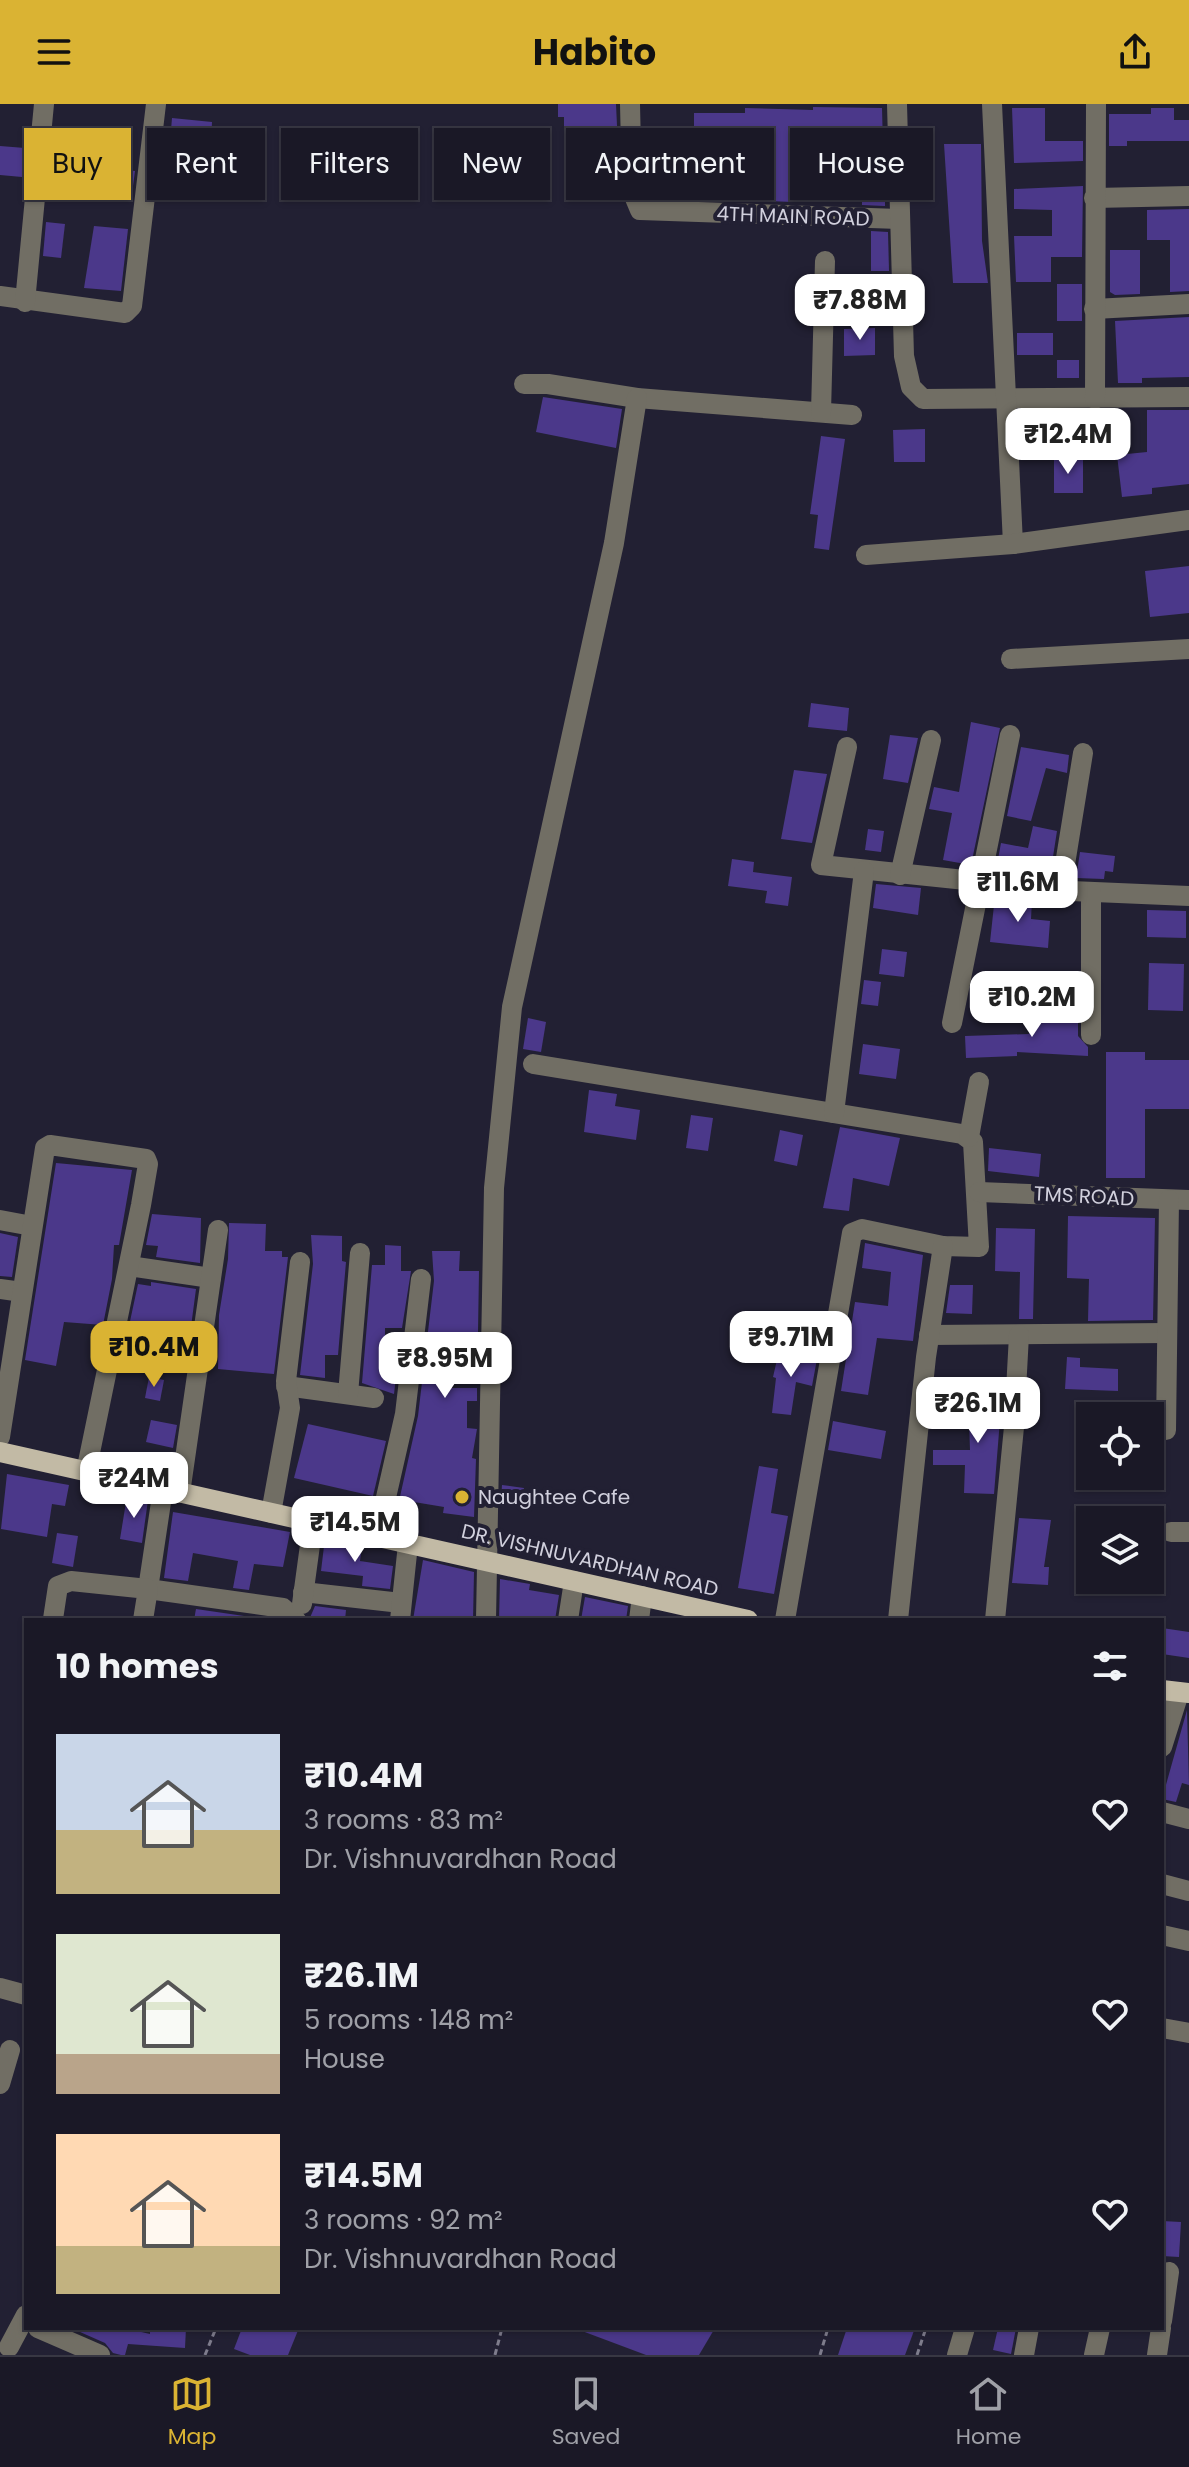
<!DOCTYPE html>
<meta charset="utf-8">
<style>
:root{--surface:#1a1826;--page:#23212e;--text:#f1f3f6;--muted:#9fa0a7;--line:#383743;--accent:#dab333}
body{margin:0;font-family:Poppins,sans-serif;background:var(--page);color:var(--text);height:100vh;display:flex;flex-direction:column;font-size:30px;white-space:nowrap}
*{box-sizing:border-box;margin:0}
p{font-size:26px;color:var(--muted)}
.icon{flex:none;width:44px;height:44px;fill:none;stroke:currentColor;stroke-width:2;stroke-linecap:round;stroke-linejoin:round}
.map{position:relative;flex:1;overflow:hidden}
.side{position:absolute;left:24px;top:1514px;width:1140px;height:712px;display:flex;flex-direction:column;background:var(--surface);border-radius:0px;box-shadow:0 2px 6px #0004,0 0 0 2px var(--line)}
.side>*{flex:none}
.guide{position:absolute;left:24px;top:24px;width:1142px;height:72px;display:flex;gap:16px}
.tools{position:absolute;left:1076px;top:1298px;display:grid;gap:16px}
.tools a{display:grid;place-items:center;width:88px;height:88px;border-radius:0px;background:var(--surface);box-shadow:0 2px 6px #0004,0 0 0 2px var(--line);font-size:40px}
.price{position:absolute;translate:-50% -68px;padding:0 18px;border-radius:16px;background:#fff;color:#222;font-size:26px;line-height:52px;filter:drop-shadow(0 2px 4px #0008)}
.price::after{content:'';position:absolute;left:50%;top:48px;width:24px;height:18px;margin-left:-12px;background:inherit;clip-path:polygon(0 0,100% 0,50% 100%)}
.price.on{background:var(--accent);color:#111}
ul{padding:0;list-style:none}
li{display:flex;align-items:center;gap:24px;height:200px;padding:0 32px}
li span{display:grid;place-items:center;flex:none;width:224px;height:160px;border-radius:0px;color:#555}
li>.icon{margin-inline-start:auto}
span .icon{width:96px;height:96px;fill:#fffc;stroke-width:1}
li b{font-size:34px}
h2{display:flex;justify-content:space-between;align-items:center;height:96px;padding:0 32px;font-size:34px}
.chip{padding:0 28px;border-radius:0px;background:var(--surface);box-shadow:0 2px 6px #0004,0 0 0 2px var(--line);font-size:28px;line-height:72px}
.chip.on{background:var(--accent);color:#111}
header{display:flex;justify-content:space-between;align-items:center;height:104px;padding:0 32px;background:var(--accent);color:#111;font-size:36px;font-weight:700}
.dock{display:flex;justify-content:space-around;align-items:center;height:112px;border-top:2px solid var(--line);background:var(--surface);font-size:22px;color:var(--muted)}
.dock a{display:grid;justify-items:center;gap:4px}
.dock .on{color:var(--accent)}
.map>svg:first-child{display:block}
.building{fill:#4b388a}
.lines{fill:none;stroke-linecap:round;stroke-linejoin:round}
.path{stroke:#7e7c8c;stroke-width:3;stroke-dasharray:6 4;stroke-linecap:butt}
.minor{stroke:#716e64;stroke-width:20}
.major{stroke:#c2baa5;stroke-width:20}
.poi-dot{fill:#dab333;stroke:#222033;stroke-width:3}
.labels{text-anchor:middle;stroke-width:8;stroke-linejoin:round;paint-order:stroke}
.street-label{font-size:20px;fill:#d1d0dd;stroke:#222033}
.poi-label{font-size:20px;fill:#d1d0dd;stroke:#222033;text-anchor:start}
</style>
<header><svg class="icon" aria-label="menu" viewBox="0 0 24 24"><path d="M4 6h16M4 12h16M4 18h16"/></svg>Habito<svg class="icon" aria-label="share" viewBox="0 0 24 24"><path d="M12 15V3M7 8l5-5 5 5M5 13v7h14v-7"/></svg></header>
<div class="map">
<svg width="1189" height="2251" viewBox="0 0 1189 2251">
<rect width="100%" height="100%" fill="#222033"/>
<!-- building -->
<g class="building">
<path d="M558 0H616L618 43 564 44V13H558Z"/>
<path d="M813 3 882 4 883 42 857 43V86L835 87V94L792 95V98L768 97V89L716 90V95L648 92 647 48 694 47V9H745V4L813 6Z"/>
<path d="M1012 4H1045V37H1083V57L1014 59Z"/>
<path d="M1151 4H1174V16H1189V37H1127V42H1109V10H1151Z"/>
<path d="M172 14 212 18 209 78 167 74Z"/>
<path d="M944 40H981L982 137 988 179H953Z"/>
<path d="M0 42 25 44 22 73 0 71Z"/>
<path d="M119 65 135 67 131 97 90 92 92 71 118 74Z"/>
<path d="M862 74H885V102L862 101Z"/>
<path d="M1083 82 1082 153H1051V178H1016L1014 132H1052V106L1014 105V85Z"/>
<path d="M1189 105V187L1170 188V136H1147V106Z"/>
<path d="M46 118 65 120 61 154 43 152Z"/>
<path d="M94 122 128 125 121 187 84 184Z"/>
<path d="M871 127 888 128 889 167H871Z"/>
<path d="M1110 146H1140V190L1115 191 1110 188Z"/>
<rect x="1057" y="180" width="25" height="37"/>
<path d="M1189 213V273L1142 274V279H1118L1115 217Z"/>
<path d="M875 224V251L844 252V225Z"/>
<rect x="1017" y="229" width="36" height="22"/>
<rect x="1057" y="256" width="22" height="18"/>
<path d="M543 293 622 305 616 344 536 328Z"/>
<path d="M1147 306H1189V380L1152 384V390L1122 393 1117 351 1147 348Z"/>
<rect x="1022" y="307" width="30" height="44"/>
<rect x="1088" y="307" width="30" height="36"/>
<path d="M925 325V358H894L893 326Z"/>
<path d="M821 332 845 335 829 446 814 444 818 411 810 410Z"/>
<rect x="1054" y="356" width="29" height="33"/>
<path d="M1189 462V509L1150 513 1145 467Z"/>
<path d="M811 599 849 604 847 627 808 623Z"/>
<path d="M971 618 1000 624 971 761 943 756 952 709 929 705 934 683 959 688Z"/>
<path d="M890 631 918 634 908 679 883 675Z"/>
<path d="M1021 643 1069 651 1067 669 1046 664 1031 717 1007 712Z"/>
<path d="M794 666 827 670 812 739 781 735Z"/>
<path d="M1033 722 1057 727 1050 772 996 766 1001 739 1028 744Z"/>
<path d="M868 725 884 727 881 748 865 746Z"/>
<path d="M1080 748 1115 752 1113 768 1105 767 1104 775 1076 774Z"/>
<path d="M732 755 754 758 753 768 792 773 788 802 765 799 767 787 728 782Z"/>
<path d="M876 780 921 784 918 811 873 804Z"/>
<path d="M995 792 1032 796 1031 815 1050 817 1048 844 990 838Z"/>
<path d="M1147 806 1186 807V834L1147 833Z"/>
<path d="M882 845 907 848 904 873 879 870Z"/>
<path d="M1149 859 1184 860 1183 907 1148 906Z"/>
<path d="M864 876 881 878 878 902 861 900Z"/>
<path d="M1030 909 1078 912V932L1088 943V952L1017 948V952L966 954 965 932 1029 930Z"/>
<path d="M528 914 546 918 541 948 523 945Z"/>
<path d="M863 940 900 945 896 975 859 970Z"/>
<path d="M1106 948H1145V956H1189V1005H1145V1074H1106Z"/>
<path d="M589 986 617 990 615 1002 640 1006 636 1036 584 1028Z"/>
<path d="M691 1011 713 1014 708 1047 686 1044Z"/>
<path d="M840 1023 900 1034 889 1082 853 1074 849 1107 823 1104Z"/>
<path d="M780 1026 803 1031 797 1062 774 1057Z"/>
<path d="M989 1044 1041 1050 1039 1073 988 1067Z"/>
<path d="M56 1059 132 1066 119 1141H114L112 1175 103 1221 64 1218 56 1262 25 1256Z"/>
<path d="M152 1110 201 1114 200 1159 156 1153 158 1142 146 1141Z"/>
<path d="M1068 1112 1155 1114 1153 1216 1088 1217 1089 1175 1067 1174Z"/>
<path d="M229 1119 266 1120 265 1147H282V1153H288L274 1270 218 1265 219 1211 228 1155Z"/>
<path d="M996 1124 1035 1125 1033 1215H1019L1020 1168 995 1167Z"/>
<path d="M0 1129 18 1133 12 1173 0 1172Z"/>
<path d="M311 1131 342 1132V1157L346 1158 338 1251H325V1274L300 1271 313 1160Z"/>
<path d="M865 1139 923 1151 913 1237 877 1234 868 1291 841 1287 855 1198 888 1202 891 1168 862 1164Z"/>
<path d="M385 1141 401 1142V1167H411L402 1224H385V1256H398L394 1290 362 1279 372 1161H385Z"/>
<path d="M432 1147H460L459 1167H479L478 1228 451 1229 450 1284H477V1297H467V1324L477 1325 472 1354 476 1355 474 1413 443 1409 444 1403 408 1397 407 1407 397 1406 418 1312 434 1177Z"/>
<path d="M151 1178 196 1185 187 1253 156 1248 157 1241 126 1236 138 1180 151 1182Z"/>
<path d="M950 1181H973L972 1210 946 1209Z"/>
<path d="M779 1247 817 1255 812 1282 796 1278 791 1311 772 1309 776 1274 773 1273Z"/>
<path d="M1067 1253 1080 1254V1263L1118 1265V1287L1065 1285Z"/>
<path d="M149 1273 164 1276 160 1297 145 1294Z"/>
<path d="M968 1290 1002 1291 994 1390 964 1389 965 1361H933V1346H970Z"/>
<path d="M151 1316 177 1321 173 1344 146 1338Z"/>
<path d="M833 1317 886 1327 881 1355 828 1346Z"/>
<path d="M308 1320 386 1337 373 1392 294 1374Z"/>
<path d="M759 1362 778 1365 771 1409 788 1412 774 1490 738 1484Z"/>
<path d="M7 1370 69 1381 65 1402 52 1400 47 1433 1 1425Z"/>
<path d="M502 1381 524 1384 521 1402 501 1399Z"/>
<path d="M127 1392 148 1396 142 1439 120 1435Z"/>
<path d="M173 1408 290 1428 283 1463 254 1460 249 1486 233 1484 238 1457 193 1449 188 1477 164 1474Z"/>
<path d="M1019 1414 1051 1416 1044 1463H1049L1048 1481 1012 1479Z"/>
<path d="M57 1429 78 1432 73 1463 52 1459Z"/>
<path d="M325 1434 362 1443 360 1457 393 1462 390 1485 362 1482 363 1472 321 1467Z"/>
<path d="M423 1456 474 1468 473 1516H413Z"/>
<path d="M500 1475 530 1480 529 1486 559 1491 555 1516H499Z"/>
<path d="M585 1493 628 1502 626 1516H581Z"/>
<path d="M315 1502 346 1506 345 1516H309Z"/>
<path d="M196 1505 251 1513V1516H194Z"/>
<path d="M1162 1524 1189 1528V1554L1162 1550Z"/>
<path d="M1187 1606 1189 1681 1182 1679 1176 1698 1162 1695Z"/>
<path d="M1162 2117 1181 2118 1179 2153 1162 2152Z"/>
<path d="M71 2224H124L150 2230V2224H186L185 2244 128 2240 125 2251H121L113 2249 105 2239Z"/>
<path d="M242 2224H299L288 2251H250L234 2245Z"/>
<path d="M574 2224H715L699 2251H646Z"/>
<path d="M847 2224H915L905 2251H838Z"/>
<path d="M998 2224H1016L1011 2250 993 2246Z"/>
</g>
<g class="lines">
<!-- path -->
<g class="path">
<path d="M205 2251 216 2224"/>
<path d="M495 2251 502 2224"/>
<path d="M820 2251 828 2224"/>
<path d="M917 2251 926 2224"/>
</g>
<!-- minor -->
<g class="minor">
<path d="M630 0 632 87 640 106 899 115"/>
<path d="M897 0 904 252 911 283 923 295 1189 293"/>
<path d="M992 0 1013 440"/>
<path d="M1094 94 1189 92"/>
<path d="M0 192 125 209 132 202 156 0"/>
<path d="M25 198 44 0"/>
<path d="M1094 205 1189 200"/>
<path d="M524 280H548L637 294 852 311"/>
<path d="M1095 295 1096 0"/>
<path d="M821 308 825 157"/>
<path d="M866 451 1013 440 1189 416"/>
<path d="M1011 555 1189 545"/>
<path d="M847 643 821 761 1071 787 1189 792"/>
<path d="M900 771 931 636"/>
<path d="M1061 785 1083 649"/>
<path d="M1091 788V931"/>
<path d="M952 919 1010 631"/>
<path d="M533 960 962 1030 973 1038 979 1143 943 1142 862 1125 852 1129 785 1516"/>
<path d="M834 1009 864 767"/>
<path d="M969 1033 979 978"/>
<path d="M979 1088 1189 1096"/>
<path d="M0 1116 32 1122"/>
<path d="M129 1162 211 1174"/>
<path d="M0 1185 22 1188"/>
<path d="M929 1231 1167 1229"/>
<path d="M286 1282 374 1294"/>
<path d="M348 1290 360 1149"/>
<path d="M1166 1326 1169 1096"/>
<path d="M0 1333 45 1044 50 1041 146 1055 148 1060 141 1101 86 1368"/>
<path d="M163 1385 148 1485 283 1504 296 1516"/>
<path d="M180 1389 218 1126"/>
<path d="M271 1409 290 1304 286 1277 300 1158"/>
<path d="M1171 1428H1189"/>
<path d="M377 1433 405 1310 421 1175"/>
<path d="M303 1488 401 1499"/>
<path d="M302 1500 313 1419"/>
<path d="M53 1515 58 1482 71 1477 148 1485 143 1516"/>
<path d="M400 1516 408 1440"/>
<path d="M486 1516 494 1084 512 903 614 439 637 294"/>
<path d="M568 1516 574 1477"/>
<path d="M639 1516 642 1492"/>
<path d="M898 1516 926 1253 943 1142"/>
<path d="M995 1516 1014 1323 1019 1231"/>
<path d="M1162 1643 1179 1589"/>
<path d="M1162 1708 1189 1715"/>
<path d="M1162 1780 1189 1787"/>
<path d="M1162 1831 1189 1837"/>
<path d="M0 1884 26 1891"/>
<path d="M1162 1924 1189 1929"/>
<path d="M0 1980 10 1946"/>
<path d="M1162 2217 1169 2168"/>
<path d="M38 2224 100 2251"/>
<path d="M9 2243 26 2211"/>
<path d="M957 2251 965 2224"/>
<path d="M1024 2251 1029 2224"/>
<path d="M1094 2251 1100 2224"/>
<path d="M1157 2251 1161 2224"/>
</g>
<!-- major -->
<g class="major">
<path d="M0 1348 748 1516"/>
<path d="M1162 1586 1189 1589"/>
</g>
</g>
<!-- markers -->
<circle class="poi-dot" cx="462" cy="1393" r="8"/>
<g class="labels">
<!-- street labels -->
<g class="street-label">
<text transform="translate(793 112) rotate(2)" y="7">4TH MAIN ROAD</text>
<text transform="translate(1084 1092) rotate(3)" y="7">TMS ROAD</text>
<text transform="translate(590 1456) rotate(13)" y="7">DR. VISHNUVARDHAN ROAD</text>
</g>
<!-- poi labels -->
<g class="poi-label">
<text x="478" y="1400">Naughtee Cafe</text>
</g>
</g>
</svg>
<div class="tools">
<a><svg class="icon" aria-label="locate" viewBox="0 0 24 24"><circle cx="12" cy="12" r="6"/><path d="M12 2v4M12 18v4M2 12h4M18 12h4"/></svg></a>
<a><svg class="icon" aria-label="layers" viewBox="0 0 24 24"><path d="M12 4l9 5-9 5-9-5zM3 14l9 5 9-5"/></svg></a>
</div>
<b class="price" style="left:860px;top:238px">₹7.88M</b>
<b class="price" style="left:1068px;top:372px">₹12.4M</b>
<b class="price" style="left:1018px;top:820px">₹11.6M</b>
<b class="price" style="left:1032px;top:935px">₹10.2M</b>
<b class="price" style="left:791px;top:1275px">₹9.71M</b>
<b class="price on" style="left:154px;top:1285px">₹10.4M</b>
<b class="price" style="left:445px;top:1296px">₹8.95M</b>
<b class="price" style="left:978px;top:1341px">₹26.1M</b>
<b class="price" style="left:134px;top:1416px">₹24M</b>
<b class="price" style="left:355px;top:1460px">₹14.5M</b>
<div class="guide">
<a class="chip on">Buy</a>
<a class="chip">Rent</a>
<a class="chip">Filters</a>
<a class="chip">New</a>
<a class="chip">Apartment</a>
<a class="chip">House</a>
</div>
<section class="side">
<h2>10 homes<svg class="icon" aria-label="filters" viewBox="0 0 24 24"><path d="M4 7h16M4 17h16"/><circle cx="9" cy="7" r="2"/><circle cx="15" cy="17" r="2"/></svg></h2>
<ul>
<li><span style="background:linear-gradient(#c9d6e8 60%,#c2b280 0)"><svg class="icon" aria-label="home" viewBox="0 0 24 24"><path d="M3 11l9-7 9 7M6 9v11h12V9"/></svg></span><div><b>₹10.4M</b><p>3 rooms · 83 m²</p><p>Dr. Vishnuvardhan Road</p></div><svg class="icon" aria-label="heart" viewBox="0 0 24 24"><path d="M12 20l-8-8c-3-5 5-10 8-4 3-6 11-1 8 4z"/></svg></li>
<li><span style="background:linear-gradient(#dfe7d0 75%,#b9a48a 0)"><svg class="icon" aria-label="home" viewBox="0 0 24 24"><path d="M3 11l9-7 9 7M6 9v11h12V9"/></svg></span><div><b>₹26.1M</b><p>5 rooms · 148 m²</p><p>House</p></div><svg class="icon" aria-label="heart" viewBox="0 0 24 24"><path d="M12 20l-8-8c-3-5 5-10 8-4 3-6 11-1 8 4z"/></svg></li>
<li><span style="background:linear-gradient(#ffd9b3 70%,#c2b280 0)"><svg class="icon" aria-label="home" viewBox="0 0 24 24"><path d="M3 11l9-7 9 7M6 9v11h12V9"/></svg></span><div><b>₹14.5M</b><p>3 rooms · 92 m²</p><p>Dr. Vishnuvardhan Road</p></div><svg class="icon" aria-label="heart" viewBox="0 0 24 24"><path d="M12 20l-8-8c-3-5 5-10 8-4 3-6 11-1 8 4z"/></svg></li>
</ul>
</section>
</div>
<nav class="dock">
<a class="on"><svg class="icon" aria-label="map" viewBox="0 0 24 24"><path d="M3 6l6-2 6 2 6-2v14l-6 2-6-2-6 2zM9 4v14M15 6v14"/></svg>Map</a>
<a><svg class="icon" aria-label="saved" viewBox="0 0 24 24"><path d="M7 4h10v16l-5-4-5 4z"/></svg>Saved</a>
<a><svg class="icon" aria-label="home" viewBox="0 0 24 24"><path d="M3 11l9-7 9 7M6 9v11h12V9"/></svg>Home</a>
</nav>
